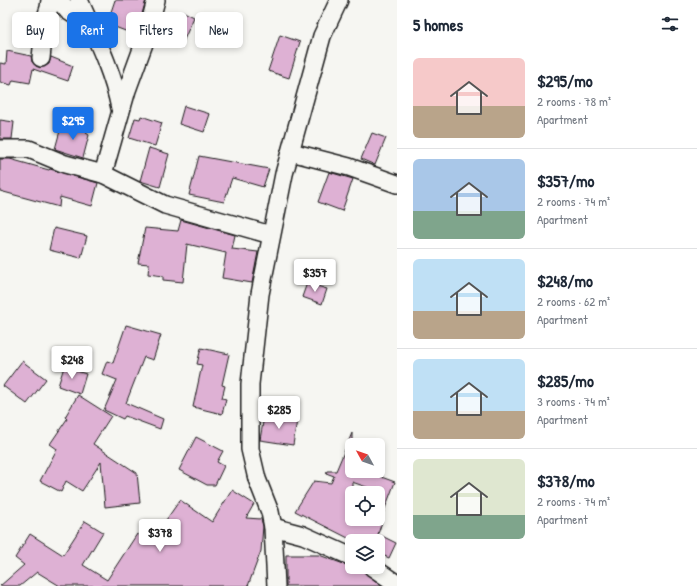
<!DOCTYPE html>
<meta charset="utf-8">
<style>
:root{--surface:#fff;--page:#f6f6f7;--text:#1f2937;--muted:#747a83;--line:#e0e1e3;--accent:#1a73e8}
body{margin:0;font-family:"Patrick Hand",sans-serif;background:var(--page);color:var(--text);height:100vh;display:flex;flex-direction:column;font-size:15px;white-space:nowrap}
*{box-sizing:border-box;margin:0}
p{font-size:13px;color:var(--muted)}
.icon{flex:none;width:22px;height:22px;fill:none;stroke:currentColor;stroke-width:2;stroke-linecap:round;stroke-linejoin:round}
.map{position:relative;flex:1;overflow:hidden}
.drawer{display:flex;flex-direction:column;background:var(--surface);width:300px}
.drawer>*{flex:none}
.guide{position:absolute;left:12px;top:12px;width:325px;height:36px;display:flex;gap:8px}
.needle{width:26px;rotate:310deg}
.buttons{position:absolute;left:345px;top:438px;display:grid;gap:8px}
.buttons a{display:grid;place-items:center;width:40px;height:40px;border-radius:6px;background:var(--surface);box-shadow:0 2px 6px #0003;font-size:20px}
.price{position:absolute;translate:-50% -34px;padding:0 9px;border-radius:4px;background:#fff;color:#222;font-size:13px;line-height:26px;filter:drop-shadow(0 1px 2px #0008)}
.price::after{content:'';position:absolute;left:50%;top:24px;width:12px;height:9px;margin-left:-6px;background:inherit;clip-path:polygon(0 0,100% 0,50% 100%)}
.price.current{background:var(--accent);color:#fff}
ul{padding:0;list-style:none}
li{display:flex;align-items:center;gap:12px;height:100px;padding:0 16px}
li+li{border-top:1px solid var(--line)}
li span{display:grid;place-items:center;flex:none;width:112px;height:80px;border-radius:6px;color:#555}
li>.icon{margin-inline-start:auto}
span .icon{width:48px;height:48px;fill:#fffc;stroke-width:1}
li b{font-size:17px}
h2{display:flex;justify-content:space-between;align-items:center;height:48px;padding:0 16px;font-size:17px}
.chip{padding:0 14px;border-radius:6px;background:var(--surface);box-shadow:0 2px 6px #0003;font-size:14px;line-height:36px}
.chip.current{background:var(--accent);color:#fff}
main{display:flex;flex:1;min-height:0}
.map>svg:first-child{display:block}
.building{fill:#deb1d4;stroke:#1c1c1c;fill-rule:evenodd}
.lines{fill:none;stroke-linecap:round;stroke-linejoin:round}
.street-casing{stroke:#1c1c1c;stroke-width:20}
.street{stroke:#f6f6f2;stroke-width:17}
</style>
<main>
<div class="map">
<svg width="397" height="586" viewBox="0 0 397 586">
<rect width="100%" height="100%" fill="#f6f6f2"/>
<filter id="ink" filterUnits="userSpaceOnUse"><feTurbulence type="fractalNoise" baseFrequency=".025" numOctaves="2"/><feDisplacementMap in="SourceGraphic" scale="8" xChannelSelector="R" yChannelSelector="G"/><feConvolveMatrix kernelMatrix="1 2 1 2 8 2 1 2 1" color-interpolation-filters="sRGB"/></filter>
<g filter="url(#ink)">
<!-- building -->
<g class="building">
<path d="M115 0H146L136 35 107 24Z"/>
<path d="M182 11 194 17 183 42 171 37Z"/>
<path d="M280 35 300 42 289 78 268 71Z"/>
<path d="M7 51 31 56 32 62 40 68 49 64 51 57 73 66 68 81 33 69 30 83 13 80 11 85 0 82V63L6 64Z"/>
<path d="M184 106 210 114 204 132 179 124Z"/>
<path d="M141 116 162 123 155 146 129 138 135 118 140 119Z"/>
<path d="M0 120 14 122 12 139H0Z"/>
<path d="M61 127 87 130 86 133 89 135 83 158 55 149Z"/>
<path d="M372 133 386 138 375 165 361 159Z"/>
<path d="M149 148 169 154 160 187 140 181Z"/>
<path d="M199 156 269 169 263 187 232 178 224 202 189 195Z"/>
<path d="M0 159H10L49 170 50 169 98 183 92 206 60 197 59 207 0 191Z"/>
<path d="M329 172 353 179 342 211 318 202Z"/>
<path d="M181 220 235 235 232 249 258 252 252 283 222 278 226 253 187 244 183 282 163 280V276L148 274 149 264 138 263 145 228 178 231Z"/>
<path d="M54 228 87 236 81 258 49 250Z"/>
<path d="M307 283 327 289 322 304 302 297Z"/>
<path d="M126 325 161 335 153 360 144 357 126 403 163 419 160 429 125 416 123 419 104 410 117 380 102 374 107 361 113 363Z"/>
<path d="M201 348 229 354 222 385 225 386 222 398 226 399 222 414 193 407 202 365 197 364Z"/>
<path d="M22 361 46 379 27 404 3 386Z"/>
<path d="M64 367 86 374 80 394 58 386Z"/>
<path d="M78 395 111 416 93 444 137 473 140 503 105 507 101 462 82 491 66 481 61 492 40 481 57 449 50 444 67 419 65 417Z"/>
<path d="M264 416 297 420 293 445 260 440Z"/>
<path d="M352 433V471H365L395 482 381 519H383L378 534 396 543 389 558 378 553V536L376 541H354L295 511 314 481 331 483 334 476 326 473 327 471H336ZM352 482 378 491V519H352Z"/>
<path d="M196 437 223 451 217 462 224 466 215 485H207L179 470Z"/>
<path d="M232 490 254 504 246 518 261 519 263 526 261 551 248 586H60L37 572 20 586H0L24 565 15 558 30 534 63 555 85 521 103 532 83 565 107 580 137 534 150 543 180 500 212 522Z"/>
<path d="M286 555H319L363 571 382 586H286Z"/>
</g>
<g class="lines">
<!-- street casing -->
<g class="street-casing">
<g id="street">
<path d="M59 0 68 11 90 25"/>
<path d="M79 0C95 36 112 69 120 108"/>
<path d="M41 58 45 20 49 8 50 0"/>
<path d="M0 149H29L65 164 103 174 165 205 271 235"/>
<path d="M291 152 349 167 397 184"/>
<path d="M103 174 127 90 146 38 156 0"/>
<path d="M273 527 303 535 352 557"/>
<path d="M372 567 397 584"/>
<path d="M276 586 273 527 270 512 257 479 250 449V384L260 294 284 174 322 36 339 0"/>
</g>
</g>
<!-- street -->
<use href="#street" class="street"/>
</g>
</g>
</svg>
<div class="buttons">
<a><svg class="needle" viewBox="-14 -14 28 28"><path d="M0-13l5 13h-10z" fill="#e53935"/><path d="M0 13l5-13h-10z" fill="#747a83"/></svg></a>
<a><svg class="icon" aria-label="locate" viewBox="0 0 24 24"><circle cx="12" cy="12" r="6"/><path d="M12 2v4M12 18v4M2 12h4M18 12h4"/></svg></a>
<a><svg class="icon" aria-label="layers" viewBox="0 0 24 24"><path d="M12 4l9 5-9 5-9-5zM3 14l9 5 9-5"/></svg></a>
</div>
<b class="price current" style="left:73px;top:141px">$295</b>
<b class="price" style="left:315px;top:293px">$357</b>
<b class="price" style="left:72px;top:380px">$248</b>
<b class="price" style="left:279px;top:430px">$285</b>
<b class="price" style="left:160px;top:553px">$378</b>
<div class="guide">
<a class="chip">Buy</a>
<a class="chip current">Rent</a>
<a class="chip">Filters</a>
<a class="chip">New</a>
</div>
</div>
<section class="drawer">
<h2>5 homes<svg class="icon" aria-label="filters" viewBox="0 0 24 24"><path d="M4 7h16M4 17h16"/><circle cx="9" cy="7" r="2"/><circle cx="15" cy="17" r="2"/></svg></h2>
<ul>
<li><span style="background:linear-gradient(#f6c9c9 60%,#b9a48a 0)"><svg class="icon" aria-label="home" viewBox="0 0 24 24"><path d="M3 11l9-7 9 7M6 9v11h12V9"/></svg></span><div><b>$295/mo</b><p>2 rooms · 78 m²</p><p>Apartment</p></div></li>
<li><span style="background:linear-gradient(#a9c7e8 65%,#7fa58c 0)"><svg class="icon" aria-label="home" viewBox="0 0 24 24"><path d="M3 11l9-7 9 7M6 9v11h12V9"/></svg></span><div><b>$357/mo</b><p>2 rooms · 74 m²</p><p>Apartment</p></div></li>
<li><span style="background:linear-gradient(#bfe0f5 65%,#b9a48a 0)"><svg class="icon" aria-label="home" viewBox="0 0 24 24"><path d="M3 11l9-7 9 7M6 9v11h12V9"/></svg></span><div><b>$248/mo</b><p>2 rooms · 62 m²</p><p>Apartment</p></div></li>
<li><span style="background:linear-gradient(#bfe0f5 65%,#b9a48a 0)"><svg class="icon" aria-label="home" viewBox="0 0 24 24"><path d="M3 11l9-7 9 7M6 9v11h12V9"/></svg></span><div><b>$285/mo</b><p>3 rooms · 74 m²</p><p>Apartment</p></div></li>
<li><span style="background:linear-gradient(#dfe7d0 70%,#7fa58c 0)"><svg class="icon" aria-label="home" viewBox="0 0 24 24"><path d="M3 11l9-7 9 7M6 9v11h12V9"/></svg></span><div><b>$378/mo</b><p>2 rooms · 74 m²</p><p>Apartment</p></div></li>
</ul>
</section>
</main>
